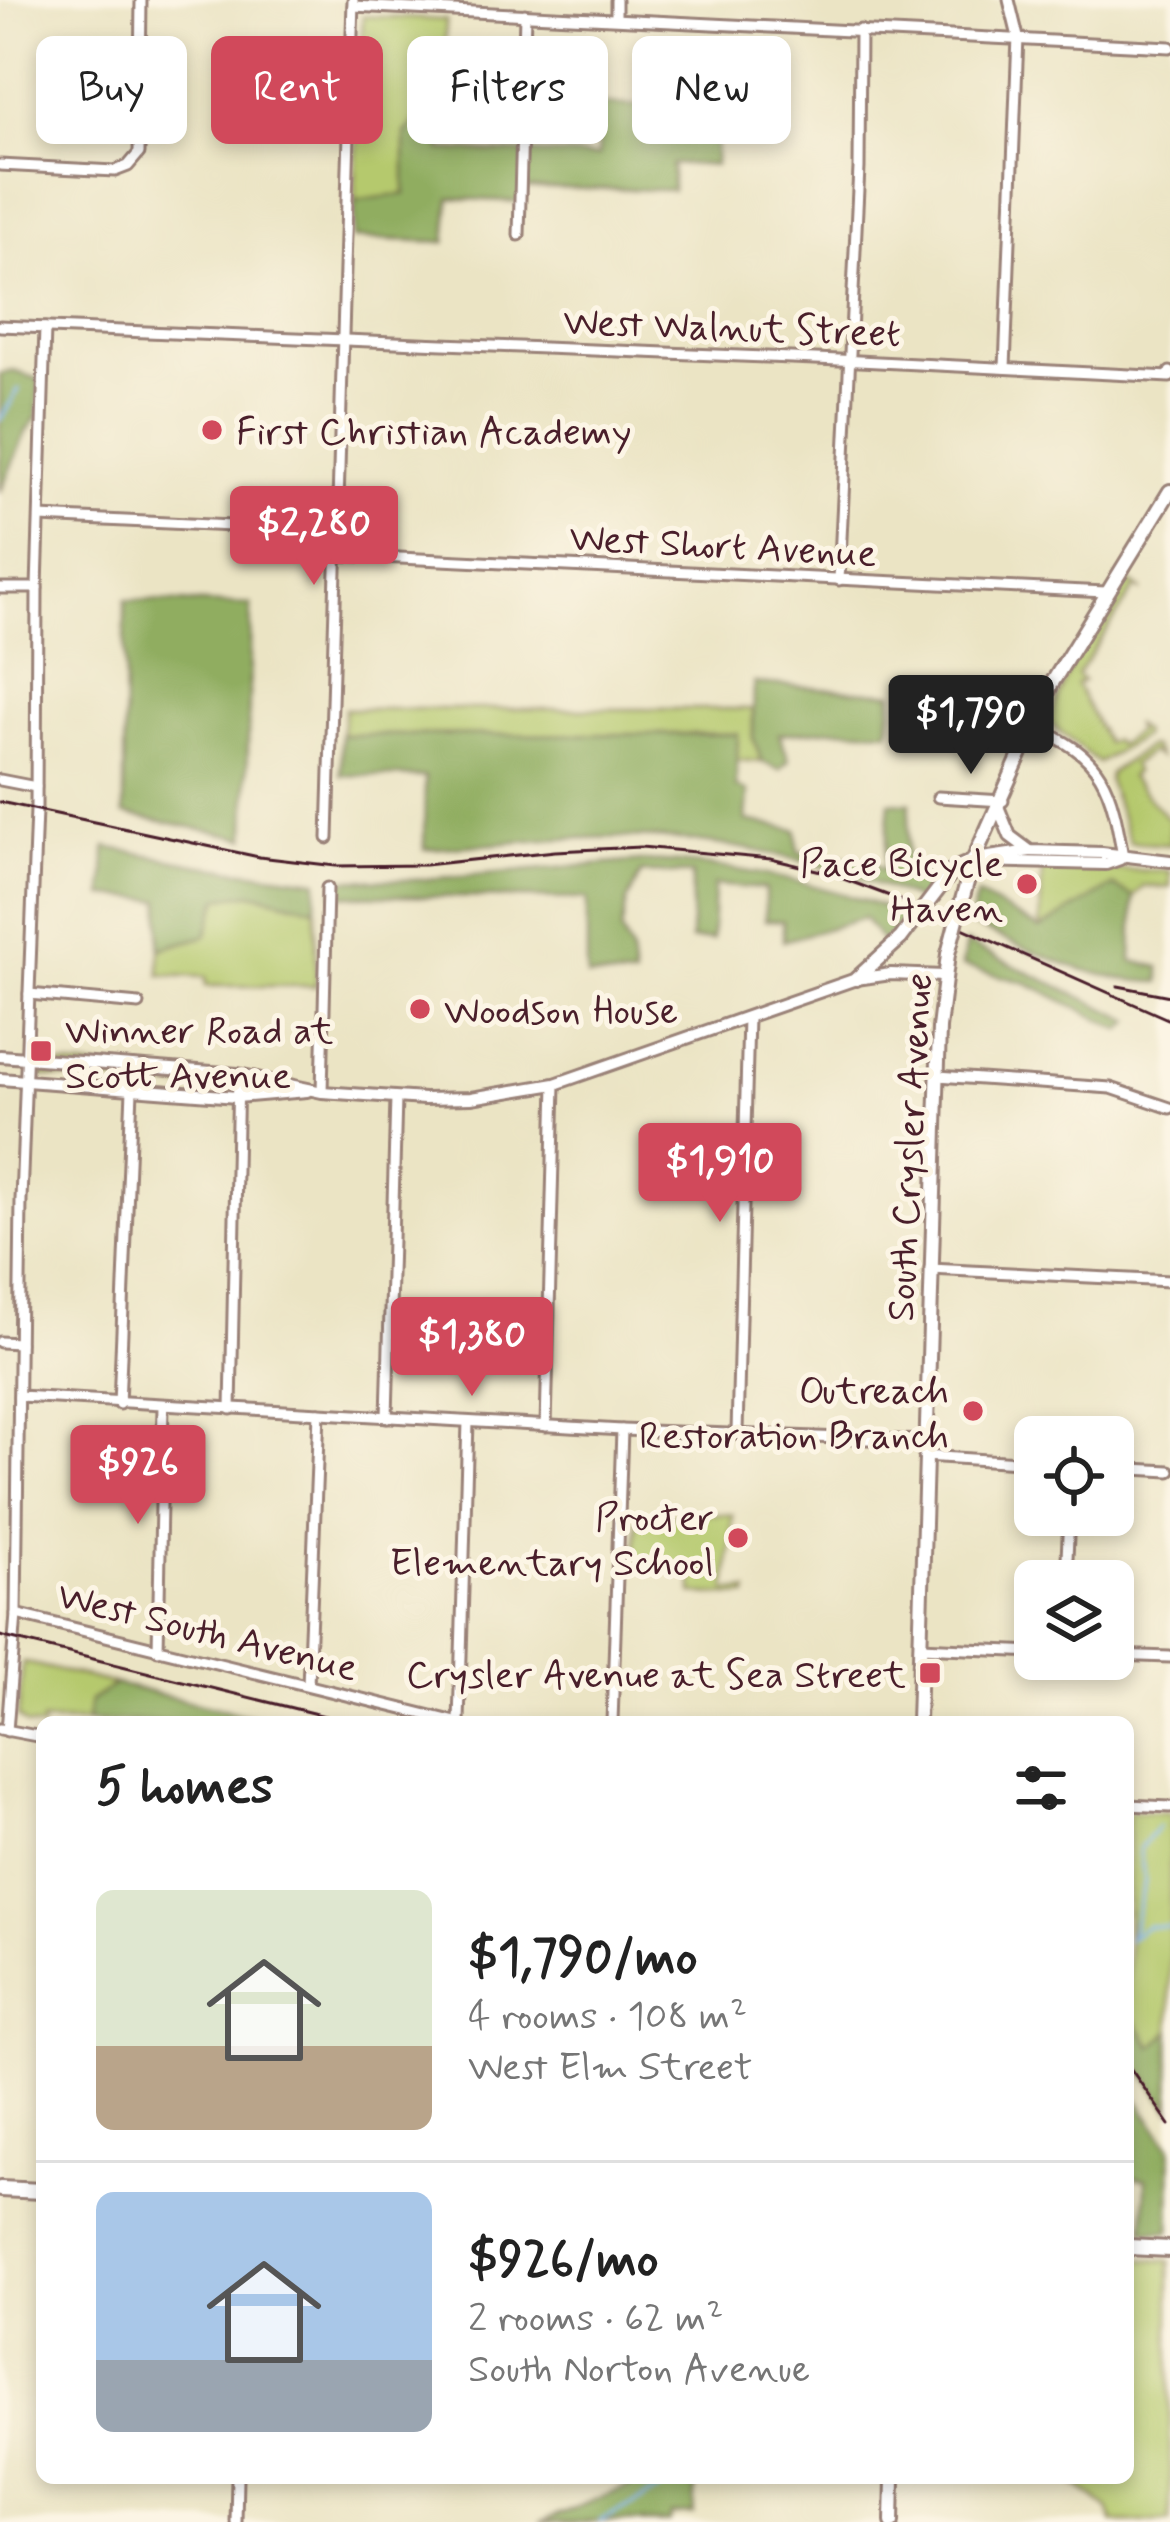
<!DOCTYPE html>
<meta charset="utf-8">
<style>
:root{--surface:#fff;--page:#f6f6f6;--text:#222;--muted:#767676;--line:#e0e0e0;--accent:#d1495b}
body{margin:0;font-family:Mynerve,sans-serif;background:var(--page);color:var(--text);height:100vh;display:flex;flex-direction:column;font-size:45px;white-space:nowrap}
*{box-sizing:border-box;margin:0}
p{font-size:39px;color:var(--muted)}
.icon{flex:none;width:66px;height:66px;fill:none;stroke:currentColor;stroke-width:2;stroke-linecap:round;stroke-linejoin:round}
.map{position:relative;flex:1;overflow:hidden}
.side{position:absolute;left:36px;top:1716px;width:1098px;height:768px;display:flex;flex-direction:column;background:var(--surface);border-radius:18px;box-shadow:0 6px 18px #0003}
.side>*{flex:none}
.top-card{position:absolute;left:36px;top:36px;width:1098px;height:108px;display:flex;gap:24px}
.buttons{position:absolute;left:1014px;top:1416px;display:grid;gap:24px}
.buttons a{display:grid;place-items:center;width:120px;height:120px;border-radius:18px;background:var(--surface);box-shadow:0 6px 18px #0003;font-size:60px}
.price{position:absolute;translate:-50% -102px;padding:0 27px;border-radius:12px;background:var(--accent);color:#fff;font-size:39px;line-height:78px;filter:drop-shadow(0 3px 6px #0008)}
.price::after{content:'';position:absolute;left:50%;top:72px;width:36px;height:27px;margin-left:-18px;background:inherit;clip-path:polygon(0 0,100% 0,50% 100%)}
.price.selected{background:#222;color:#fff}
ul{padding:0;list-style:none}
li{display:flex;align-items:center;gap:36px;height:300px;padding:0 60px}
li+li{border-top:3px solid var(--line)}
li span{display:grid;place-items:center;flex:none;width:336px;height:240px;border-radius:18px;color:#555}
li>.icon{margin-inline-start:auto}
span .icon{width:144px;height:144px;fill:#fffc;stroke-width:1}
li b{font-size:51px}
h2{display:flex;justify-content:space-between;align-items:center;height:144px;padding:0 60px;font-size:51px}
.tag{padding:0 42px;border-radius:18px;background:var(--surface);box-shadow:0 6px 18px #0003;font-size:42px;line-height:108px}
.tag.selected{background:var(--accent);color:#fff}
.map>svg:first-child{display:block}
.green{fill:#b5c96d;stroke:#80744c;stroke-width:3}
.forest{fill:#90ad60;stroke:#6d6646;stroke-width:3}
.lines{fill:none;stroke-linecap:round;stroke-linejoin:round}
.stream{stroke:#83baf2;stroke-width:3}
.minor-casing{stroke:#9a8278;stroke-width:15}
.tertiary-casing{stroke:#9a8278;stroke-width:16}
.secondary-casing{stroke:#9a8278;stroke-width:18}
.primary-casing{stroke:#9a8278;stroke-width:20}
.minor{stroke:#fff;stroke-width:9}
.tertiary{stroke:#fff;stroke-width:10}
.secondary{stroke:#fff;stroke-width:12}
.primary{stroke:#fff;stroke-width:14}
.rail{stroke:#4a1f2b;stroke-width:3}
.secondary-bridge-casing{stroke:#9a8278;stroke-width:18;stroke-linecap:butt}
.secondary-bridge{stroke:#fff;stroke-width:12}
.poi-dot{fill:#d1495b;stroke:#fcf5e5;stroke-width:4.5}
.labels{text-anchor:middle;stroke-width:10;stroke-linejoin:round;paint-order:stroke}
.street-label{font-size:39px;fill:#4a1f2b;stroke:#fcf5e5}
.poi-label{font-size:39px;fill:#4a1f2b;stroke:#fcf5e5;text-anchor:end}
</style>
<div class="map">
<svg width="1170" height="2522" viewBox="0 0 1170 2522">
<rect width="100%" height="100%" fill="#fcf5e5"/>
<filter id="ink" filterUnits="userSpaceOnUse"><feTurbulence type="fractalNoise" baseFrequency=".00833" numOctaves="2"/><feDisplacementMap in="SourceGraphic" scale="24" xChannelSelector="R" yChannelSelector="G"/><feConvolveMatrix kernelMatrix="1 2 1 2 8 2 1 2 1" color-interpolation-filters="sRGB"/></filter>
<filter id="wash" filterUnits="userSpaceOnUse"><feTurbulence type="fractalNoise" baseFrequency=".004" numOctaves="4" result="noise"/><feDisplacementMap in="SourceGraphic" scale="48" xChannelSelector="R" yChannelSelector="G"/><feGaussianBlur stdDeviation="2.7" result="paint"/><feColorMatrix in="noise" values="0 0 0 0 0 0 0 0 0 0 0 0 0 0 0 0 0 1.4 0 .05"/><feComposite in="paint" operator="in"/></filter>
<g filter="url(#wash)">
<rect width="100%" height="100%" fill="#ebe4c4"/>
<!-- green -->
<g class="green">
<path d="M363 16 446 20 440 149 511 153 509 201 449 198 446 242 353 238Z"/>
<path d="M1129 581 1142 591 1135 588 1077 675 1083 681 1076 684 1106 743 1113 740 1118 745 1136 732 1134 725 1143 732 1142 737 1098 763 1050 723C1057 683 1101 609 1129 581Z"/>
<path d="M345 709H753V738L762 762 737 760V734L341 735Z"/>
<path d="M1148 746 1153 747 1158 757 1150 752 1132 765 1135 772 1130 777 1170 821V845L1130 842 1108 781 1110 773Z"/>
<path d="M1042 868 1170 871V888L1144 886 1134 897 1113 886 1040 930Z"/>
<path d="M253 893 316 908V986H206V977L160 975V949L206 936 218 898Z"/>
<path d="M40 1064 123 1070 126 1077 122 1082 41 1076 37 1071Z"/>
<path d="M146 1072 227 1078 232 1084 227 1091 141 1084 140 1074Z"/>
<path d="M696 1513 733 1515 727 1590 748 1591V1596L693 1594V1571L635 1568 637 1515 695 1517Z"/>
<path d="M23 1662 116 1684 90 1701 87 1722H42V1728L27 1725 18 1717Z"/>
<path d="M1128 1812 1170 1813V2031L1153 2047 1128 2011Z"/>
<path d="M1128 2259 1170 2261V2522H1113L1108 2509 1068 2478H1128Z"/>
</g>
<!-- forest -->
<g class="forest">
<path d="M445 48 441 150 598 156 601 104 717 109 715 165 672 164V190L525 188 523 202 450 198 446 242 353 238 355 201 405 194V134L421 114 424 55Z"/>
<path d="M13 371 39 379 37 417 27 430 0 492V374Z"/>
<path d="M125 600 251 605 246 838 124 814Z"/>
<path d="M754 683 893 693 889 731 835 729 779 734 789 760 780 770 762 762 753 738Z"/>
<path d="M738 734 736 787 748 792 746 821 797 830 798 852 873 862 884 871 890 802 910 803 907 866 942 875 917 900C834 865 746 843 656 838 579 834 501 845 424 849L425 777 341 775V735Z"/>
<path d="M106 847 211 867 317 880 316 908 253 893 219 898 206 936 160 949 161 900 104 896Z"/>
<path d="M641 861C734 863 820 883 906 915L883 943 864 918 783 941V921L765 920V889L714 885 712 940H691L692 874 641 873 627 902 621 931 631 952 634 978 587 977V899L333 895 338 879 413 880Z"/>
<path d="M1113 886 1134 897 1132 961 1160 967V982C1093 982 1029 950 969 924L977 895 1040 929Z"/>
<path d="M966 943 1132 1021 1122 1030 1027 983 962 966Z"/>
<path d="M116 1684 277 1722H87L90 1701Z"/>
<path d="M1128 2011 1152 2047 1170 2031V2110L1128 2052Z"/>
<path d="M1128 2086 1170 2147V2232L1144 2231 1146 2179 1128 2177Z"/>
<path d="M650 2478H697L693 2514 671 2515 670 2522H540Z"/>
</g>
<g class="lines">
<!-- stream -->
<g class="stream">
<path d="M0 420 19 389"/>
<path d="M1131 1935 1145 1881 1139 1849 1159 1826"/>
<path d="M1128 1939 1147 1926 1170 1927"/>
<path d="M600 2522 682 2478"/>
</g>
</g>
</g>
<g filter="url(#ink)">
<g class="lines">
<!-- minor casing -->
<g class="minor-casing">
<g id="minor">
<path d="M353 6 1170 47"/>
<path d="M616 18V0"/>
<path d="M0 165 115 171 128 166 139 153 141 0"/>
<path d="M519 235 525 14"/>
<path d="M0 326 839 360 1170 377V372"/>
<path d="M1005 368 1018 37 1009 0"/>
<path d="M40 517 338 531"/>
<path d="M338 555 1105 592"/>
<path d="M839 580 859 168 860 30"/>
<path d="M0 588H37"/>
<path d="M1033 727C1104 755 1111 786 1123 857"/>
<path d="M0 780 36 787"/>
<path d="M938 797 1003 801"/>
<path d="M328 838 353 0"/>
<path d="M29 994 139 1004"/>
<path d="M938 1076 1111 1088 1170 1108"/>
<path d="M322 1092 327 888"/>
<path d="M930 1269 1170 1281"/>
<path d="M0 1342 19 1343"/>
<path d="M19 1396 622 1430 924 1441"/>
<path d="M119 1404 133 1066"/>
<path d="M231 1409 238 1074"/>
<path d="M387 1417 396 1098"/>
<path d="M546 1426 555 1084"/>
<path d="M737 1433 748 1017"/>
<path d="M924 1456 1035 1463"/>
<path d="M1113 1468 1170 1471"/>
<path d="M1066 1581 1069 1515"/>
<path d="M16 1614 456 1722"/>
<path d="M920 1647 1035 1652"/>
<path d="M158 1650 163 1406"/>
<path d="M1113 1655 1170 1657"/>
<path d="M308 1685 319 1413"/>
<path d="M459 1722 468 1422"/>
<path d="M612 1722 622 1430"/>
<path d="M0 1729 42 1737"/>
<path d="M7 1731 16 1614 21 1200 36 810 37 588 45 328"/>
<path d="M1128 1805 1170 1807"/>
<path d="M236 2522 237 2478"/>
</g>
</g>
<!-- tertiary casing -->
<g class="tertiary-casing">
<g id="tertiary">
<path d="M999 809 1010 836 1030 851 1102 853 1170 861"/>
<path d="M982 858 1030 851"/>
<path d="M973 861 1106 864 1120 859"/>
<path d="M0 1056 238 1074 322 1092 424 1099 471 1098 555 1084 856 979 891 974 944 976"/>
<path d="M0 1079 237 1097 307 1091"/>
</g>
</g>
<!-- secondary casing -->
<g class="secondary-casing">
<g id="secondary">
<path d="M937 891 954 869 973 861"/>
<path d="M962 900 973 861 1052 683 1170 491"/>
<path d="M856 979 901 938"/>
<path d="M918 1722 939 1028 948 954"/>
<path d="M892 2522 893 2478"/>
</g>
</g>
<!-- primary casing -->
<g class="primary-casing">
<g id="primary">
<path d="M0 2189 42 2191"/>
<path d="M1128 2247 1170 2249"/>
</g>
</g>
<!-- minor -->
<use href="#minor" class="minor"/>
<!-- tertiary -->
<use href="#tertiary" class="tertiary"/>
<!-- secondary -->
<use href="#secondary" class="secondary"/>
<!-- primary -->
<use href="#primary" class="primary"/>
<!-- rail -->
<g class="rail">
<path d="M0 802 259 857 336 866 425 865 555 851 641 847 771 859 825 872 895 898 1170 1020"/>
<path d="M1118 986 1170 996"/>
<path d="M0 1636 349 1722"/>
<path d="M1128 2065 1170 2125"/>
</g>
<!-- secondary-bridge casing -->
<g class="secondary-bridge-casing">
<g id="secondary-bridge">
<path d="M901 938 937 891"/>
<path d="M948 954 962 900"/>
</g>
</g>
<!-- secondary-bridge -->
<use href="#secondary-bridge" class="secondary-bridge"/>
</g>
</g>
<!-- markers -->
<g class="poi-dot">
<circle cx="212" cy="430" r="12"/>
<circle cx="1027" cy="884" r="12"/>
<circle cx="420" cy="1009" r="12"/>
<rect x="29" y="1039" width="24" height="24" rx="6"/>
<circle cx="973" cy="1411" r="12"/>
<circle cx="738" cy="1538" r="12"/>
<rect x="918" y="1661" width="24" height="24" rx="6"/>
</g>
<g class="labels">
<!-- street labels -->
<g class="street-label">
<text transform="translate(732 326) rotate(2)" y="14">West Walnut Street</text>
<text transform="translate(723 544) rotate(3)" y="14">West Short Avenue</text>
<text transform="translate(908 1147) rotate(-87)" y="14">South Crysler Avenue</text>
<text transform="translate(208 1630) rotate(14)" y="14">West South Avenue</text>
</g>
<!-- poi labels -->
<g class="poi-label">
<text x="236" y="444" text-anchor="start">First Christian Academy</text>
<text x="1003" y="876">Pace Bicycle<tspan x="1003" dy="45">Haven</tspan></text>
<text x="444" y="1023" text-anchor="start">Woodson House</text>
<text x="65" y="1043" text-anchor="start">Winner Road at<tspan x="65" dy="45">Scott Avenue</tspan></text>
<text x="949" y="1403">Outreach<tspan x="949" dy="45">Restoration Branch</tspan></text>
<text x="714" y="1530">Procter<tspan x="714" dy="45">Elementary School</tspan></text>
<text x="906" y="1687">Crysler Avenue at Sea Street</text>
</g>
</g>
</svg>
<div class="buttons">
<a><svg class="icon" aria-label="locate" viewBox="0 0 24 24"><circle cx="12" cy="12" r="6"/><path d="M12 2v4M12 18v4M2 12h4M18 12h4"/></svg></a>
<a><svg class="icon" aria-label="layers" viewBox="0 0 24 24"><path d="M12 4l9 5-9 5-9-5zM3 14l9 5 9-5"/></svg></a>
</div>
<b class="price" style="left:314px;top:588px">$2,280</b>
<b class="price selected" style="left:971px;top:777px">$1,790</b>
<b class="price" style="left:720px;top:1225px">$1,910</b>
<b class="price" style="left:472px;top:1399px">$1,380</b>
<b class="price" style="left:138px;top:1527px">$926</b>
<div class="top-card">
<a class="tag">Buy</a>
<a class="tag selected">Rent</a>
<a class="tag">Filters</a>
<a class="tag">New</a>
</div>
<section class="side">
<h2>5 homes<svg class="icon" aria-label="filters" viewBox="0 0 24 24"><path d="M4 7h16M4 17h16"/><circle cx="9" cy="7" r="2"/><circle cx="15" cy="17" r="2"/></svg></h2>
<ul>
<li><span style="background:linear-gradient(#dfe7d0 65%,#b9a48a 0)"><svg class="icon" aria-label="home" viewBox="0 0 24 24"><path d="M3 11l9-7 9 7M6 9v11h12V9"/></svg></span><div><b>$1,790/mo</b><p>4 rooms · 108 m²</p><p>West Elm Street</p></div></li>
<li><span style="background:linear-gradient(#a9c7e8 70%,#9aa5b1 0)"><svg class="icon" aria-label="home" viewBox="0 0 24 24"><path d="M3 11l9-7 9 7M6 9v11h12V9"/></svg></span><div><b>$926/mo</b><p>2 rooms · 62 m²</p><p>South Norton Avenue</p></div></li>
</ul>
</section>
</div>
